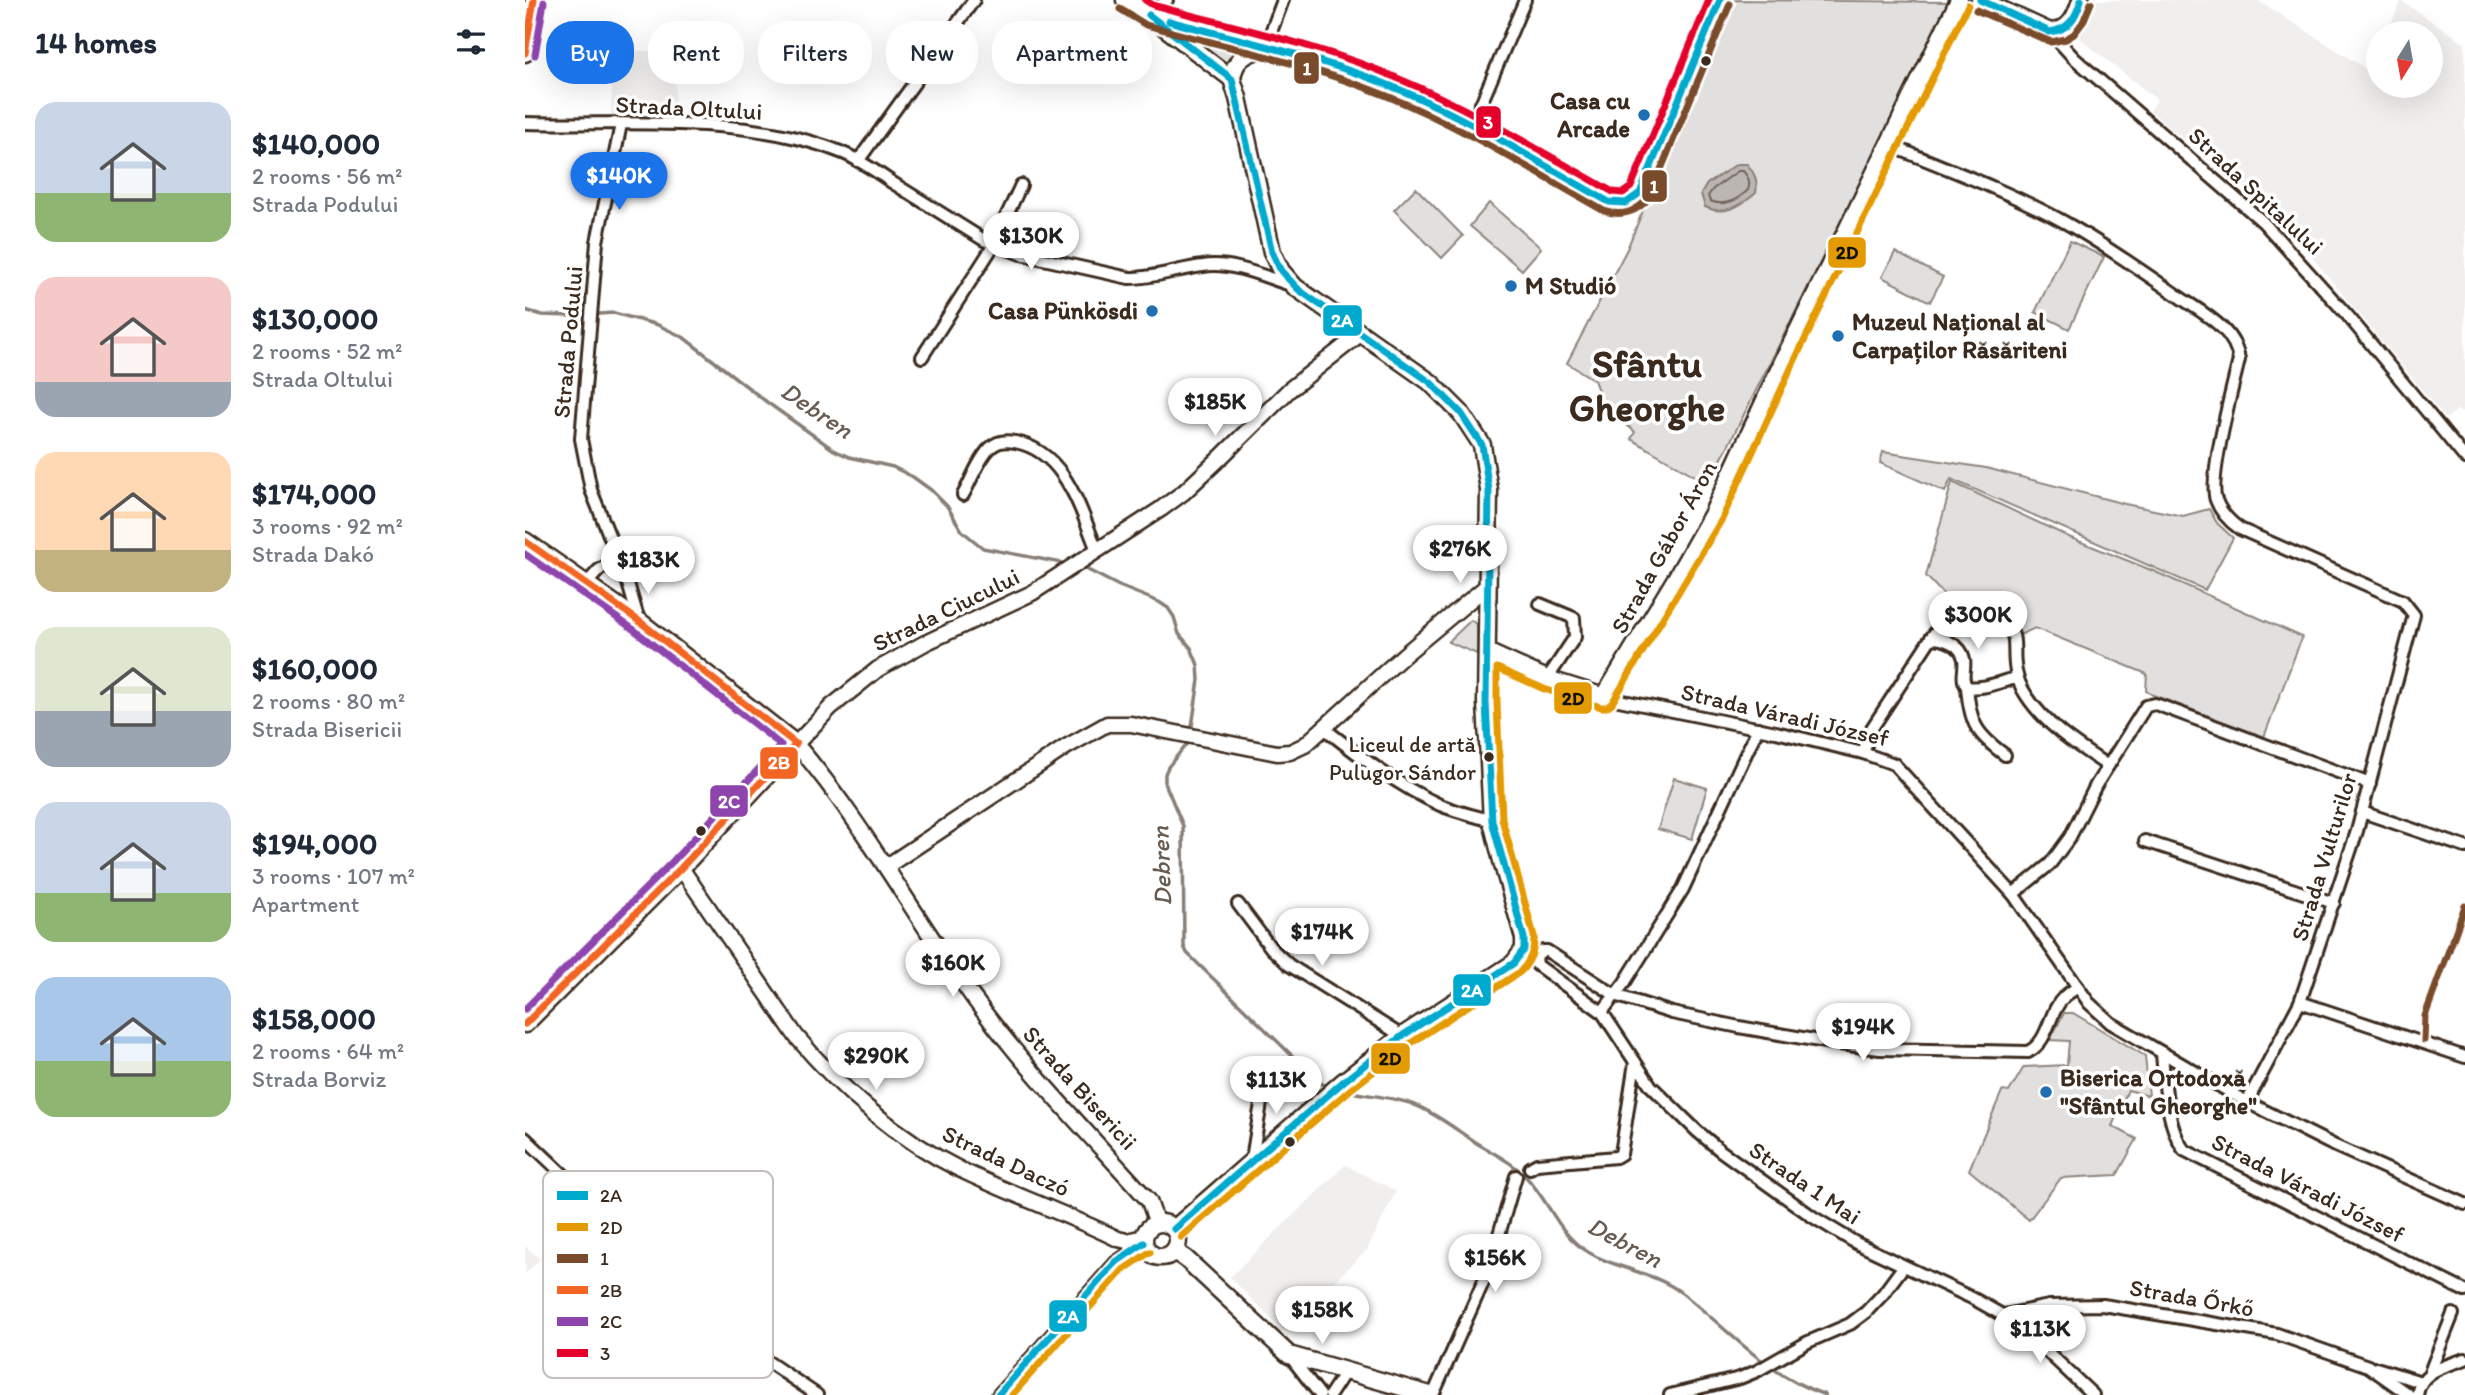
<!DOCTYPE html>
<meta charset="utf-8">
<style>
:root{--surface:#fff;--page:#f2f2f3;--text:#1f2937;--muted:#747a83;--accent:#1a73e8}
body{margin:0;font-family:Itim,sans-serif;background:var(--page);color:var(--text);height:100vh;display:flex;flex-direction:column;font-size:26px;white-space:nowrap}
*{box-sizing:border-box;margin:0}
p{font-size:23px;color:var(--muted)}
.icon{flex:none;width:38px;height:38px;fill:none;stroke:currentColor;stroke-width:2;stroke-linecap:round;stroke-linejoin:round}
.map{position:relative;flex:1;overflow:hidden}
.sheet{display:flex;flex-direction:column;background:var(--surface);width:525px}
.sheet>*{flex:none}
.banner{position:absolute;left:21px;top:21px;width:665px;height:63px;display:flex;gap:14px}
.needle{width:46px;rotate:191deg}
.controls{position:absolute;left:1841px;top:21px;display:grid;gap:14px}
.controls a{display:grid;place-items:center;width:77px;height:77px;border-radius:50%;background:var(--surface);box-shadow:0 7px 28px #0002;font-size:35px}
.price{position:absolute;translate:-50% -60px;padding:0 16px;border-radius:24px;background:#fff;color:#222;font-size:23px;line-height:46px;filter:drop-shadow(0 2px 4px #0008)}
.price::after{content:'';position:absolute;left:50%;top:42px;width:21px;height:16px;margin-left:-10px;background:inherit;clip-path:polygon(0 0,100% 0,50% 100%)}
.price.selected{background:var(--accent);color:#fff}
ul{padding:0;list-style:none}
li{display:flex;align-items:center;gap:21px;height:175px;padding:0 35px}
li span{display:grid;place-items:center;flex:none;width:196px;height:140px;border-radius:21px;color:#555}
li>.icon{margin-inline-start:auto}
span .icon{width:84px;height:84px;fill:#fffc;stroke-width:1}
li b{font-size:30px}
h2{display:flex;justify-content:space-between;align-items:center;height:84px;padding:0 35px;font-size:30px}
.tag{padding:0 24px;border-radius:28px;background:var(--surface);box-shadow:0 7px 28px #0002;font-size:24px;line-height:63px}
.tag.selected{background:var(--accent);color:#fff}
main{display:flex;flex:1;min-height:0}
.map>svg:first-child{display:block}
.built{fill:#f1efee}
.green{fill:#e2e0de;stroke:#8e857e;stroke-width:2}
.water{fill:#bcb6b3;stroke:#887e77;stroke-width:2}
.lines{fill:none;stroke-linecap:round;stroke-linejoin:round}
.shore{stroke:#6f625a;stroke-width:2}
.stream{stroke:#887e77;stroke-width:3.5}
.minor-casing{stroke:#3b2a1e;stroke-width:16}
.tertiary-casing{stroke:#3b2a1e;stroke-width:19}
.secondary-casing{stroke:#3b2a1e;stroke-width:21}
.primary-casing{stroke:#3b2a1e;stroke-width:23}
.minor{stroke:#fff;stroke-width:10}
.tertiary{stroke:#fff;stroke-width:14}
.secondary{stroke:#fff;stroke-width:16}
.primary{stroke:#fff;stroke-width:18}
.bus-1-casing{stroke:#fff;stroke-width:12}
.bus-2-casing{stroke:#fff;stroke-width:12}
.bus-3-casing{stroke:#fff;stroke-width:12}
.bus-4-casing{stroke:#fff;stroke-width:12}
.bus-5-casing{stroke:#fff;stroke-width:12}
.bus-6-casing{stroke:#fff;stroke-width:12}
.bus-1{stroke:#00a9ce;stroke-width:7}
.bus-2{stroke:#e49a03;stroke-width:7}
.bus-3{stroke:#7a4b2a;stroke-width:7}
.bus-4{stroke:#f26522;stroke-width:7}
.bus-5{stroke:#8e44ad;stroke-width:7}
.bus-6{stroke:#e4002b;stroke-width:7}
.bus-dot{fill:#3b2a1e;stroke:#fff;stroke-width:2.5}
.poi-dot{fill:#1f6fb2;stroke:#fff;stroke-width:2.5}
.labels{text-anchor:middle;stroke-width:7;stroke-linejoin:round;paint-order:stroke}
.bus-label{font-size:22px;fill:#3b2a1e;stroke:#fff;text-anchor:end}
.poi-label{font-size:24px;font-weight:bold;fill:#3b2a1e;stroke:#fff;text-anchor:start}
.street-label{font-size:24px;fill:#3b2a1e;stroke:#fff}
.water-label{font-size:26px;font-style:italic;fill:#685b52;stroke:#fff}
.town-label{font-size:38px;font-weight:bold;fill:#3b2a1e;stroke:#fff}
.key{fill:#fff;stroke:#c4bfbc;stroke-width:2}
.key-label{font-size:19px;fill:#3b2a1e}
.line-badge{stroke:#fff;stroke-width:2.5}
.badge-label{font-size:19px;text-anchor:middle;font-weight:bold;fill:#fff}
.pale-badge-label{font-size:19px;text-anchor:middle;font-weight:bold;fill:#111}
</style>
<main>
<section class="sheet">
<h2>14 homes<svg class="icon" aria-label="filters" viewBox="0 0 24 24"><path d="M4 7h16M4 17h16"/><circle cx="9" cy="7" r="2"/><circle cx="15" cy="17" r="2"/></svg></h2>
<ul>
<li><span style="background:linear-gradient(#c9d6e8 65%,#8fb573 0)"><svg class="icon" aria-label="home" viewBox="0 0 24 24"><path d="M3 11l9-7 9 7M6 9v11h12V9"/></svg></span><div><b>$140,000</b><p>2 rooms · 56 m²</p><p>Strada Podului</p></div></li>
<li><span style="background:linear-gradient(#f6c9c9 75%,#9aa5b1 0)"><svg class="icon" aria-label="home" viewBox="0 0 24 24"><path d="M3 11l9-7 9 7M6 9v11h12V9"/></svg></span><div><b>$130,000</b><p>2 rooms · 52 m²</p><p>Strada Oltului</p></div></li>
<li><span style="background:linear-gradient(#ffd9b3 70%,#c2b280 0)"><svg class="icon" aria-label="home" viewBox="0 0 24 24"><path d="M3 11l9-7 9 7M6 9v11h12V9"/></svg></span><div><b>$174,000</b><p>3 rooms · 92 m²</p><p>Strada Dakó</p></div></li>
<li><span style="background:linear-gradient(#dfe7d0 60%,#9aa5b1 0)"><svg class="icon" aria-label="home" viewBox="0 0 24 24"><path d="M3 11l9-7 9 7M6 9v11h12V9"/></svg></span><div><b>$160,000</b><p>2 rooms · 80 m²</p><p>Strada Bisericii</p></div></li>
<li><span style="background:linear-gradient(#c9d6e8 65%,#8fb573 0)"><svg class="icon" aria-label="home" viewBox="0 0 24 24"><path d="M3 11l9-7 9 7M6 9v11h12V9"/></svg></span><div><b>$194,000</b><p>3 rooms · 107 m²</p><p>Apartment</p></div></li>
<li><span style="background:linear-gradient(#a9c7e8 60%,#8fb573 0)"><svg class="icon" aria-label="home" viewBox="0 0 24 24"><path d="M3 11l9-7 9 7M6 9v11h12V9"/></svg></span><div><b>$158,000</b><p>2 rooms · 64 m²</p><p>Strada Borviz</p></div></li>
</ul>
</section>
<div class="map">
<svg width="1940" height="1395" viewBox="0 0 1940 1395">
<rect width="100%" height="100%" fill="#fff"/>
<filter id="ink" filterUnits="userSpaceOnUse"><feTurbulence type="fractalNoise" baseFrequency=".0143" numOctaves="2"/><feDisplacementMap in="SourceGraphic" scale="14" xChannelSelector="R" yChannelSelector="G"/><feConvolveMatrix kernelMatrix="1 2 1 2 8 2 1 2 1" color-interpolation-filters="sRGB"/></filter>
<g filter="url(#ink)">
<!-- built -->
<g class="built">
<path d="M1565 0H1732L1845 71 1853 54V86H1906V33H1862L1876 1 1940 43V414L1932 410 1921 419 1756 220 1625 111 1632 100 1553 37Z"/>
<path d="M88 50 151 52 150 120 86 119Z"/>
<path d="M820 1165 871 1191 842 1250 758 1331 705 1277Z"/>
<path d="M0 1246 15 1259 0 1274Z"/>
</g>
<!-- green -->
<g class="green">
<path d="M1205 0 1426 2 1184 484 1106 439 1110 432 1078 405 1069 380 1042 363 1102 249Z"/>
<path d="M645 27 718 50 703 71Z"/>
<path d="M891 188 938 236 917 258 869 210Z"/>
<path d="M964 203 1016 248 997 270 945 226Z"/>
<path d="M1545 241 1579 257 1544 329 1510 312Z"/>
<path d="M1370 252 1418 277 1405 302 1357 277Z"/>
<path d="M1358 452 1461 468 1600 504 1658 516 1684 509 1692 523 1708 538 1680 590 1426 479 1420 492 1355 463Z"/>
<path d="M1427 482 1546 538 1626 570 1777 637 1739 737 1628 695 1621 691 1622 674 1510 628 1488 638 1464 615 1434 611 1401 576Z"/>
<path d="M946 620 952 625V654L923 642Z"/>
<path d="M1149 778 1182 788 1167 839 1133 829Z"/>
<path d="M1539 1013H1548L1620 1056 1624 1096 1603 1090 1587 1126 1612 1139 1592 1175 1536 1178 1504 1220 1444 1170 1477 1091 1484 1092 1499 1067 1542 1065 1544 1041 1525 1040Z"/>
</g>
<!-- water -->
<path class="water" d="M1212 164H1222C1230 174 1233 180 1231 193 1216 206 1199 216 1180 207L1176 194 1182 184Z"/>
<g class="lines">
<!-- shore -->
<path class="shore" d="M1213 171H1218C1224 177 1226 183 1223 190 1213 200 1199 207 1185 201L1183 196 1188 189Z"/>
<!-- stream -->
<g class="stream">
<path d="M0 310 17 315 47 316 89 313 133 325 158 337 243 403 309 450 324 457 368 467 388 477 406 490 422 506 437 531 458 548 542 564"/>
<path d="M557 567 594 586 634 602 643 608 649 617 654 634 666 648 673 665 674 680 666 733"/>
<path d="M664 741 643 767 640 774V783L658 826 659 946 662 953 794 1082 802 1087"/>
<path d="M817 1090C840 1096 867 1096 890 1105 912 1114 933 1131 953 1144 970 1154 988 1163 1001 1177 1021 1197 1031 1227 1053 1245 1084 1270 1127 1269 1158 1294 1208 1333 1238 1373 1300 1395"/>
</g>
<!-- minor casing -->
<g class="minor-casing">
<g id="minor">
<path d="M624 15 642 0"/>
<path d="M1525 32 1549 58 1738 222 1823 316 1940 458"/>
<path d="M740 48 758 0"/>
<path d="M0 123C103 126 221 113 318 153 335 160 352 172 368 183 398 202 429 221 459 240L496 254 604 278C630 278 653 269 678 266 707 261 740 277 768 286"/>
<path d="M96 124 72 242 56 439 66 490 102 580 114 621"/>
<path d="M947 125 1000 0"/>
<path d="M1364 145C1423 169 1485 192 1541 223 1580 245 1617 271 1653 296 1677 313 1710 328 1714 360 1708 385 1683 479 1691 500 1695 511 1705 522 1715 529L1878 601 1889 615 1832 831 1775 1002 1722 1102"/>
<path d="M333 161 449 0"/>
<path d="M397 357 465 251 496 185"/>
<path d="M438 495C446 481 453 460 465 448 472 441 480 440 490 442 540 451 555 509 572 550"/>
<path d="M62 583 74 570 92 559"/>
<path d="M1015 604 1049 618 1050 637 1022 679"/>
<path d="M1406 638C1419 638 1436 644 1439 659 1441 669 1435 678 1442 687 1459 690 1475 681 1492 678"/>
<path d="M1442 687C1445 723 1451 734 1480 755"/>
<path d="M1079 697 1251 732 1338 753 1369 764 1488 894 1564 1003 1586 1023 1722 1102 1808 1145 1940 1204"/>
<path d="M800 729C836 757 873 786 915 805 932 812 950 816 967 821"/>
<path d="M1338 753 1347 728 1406 638 1415 626 1434 611C1522 623 1470 648 1501 695 1521 726 1553 746 1583 766"/>
<path d="M1837 812 1940 847"/>
<path d="M1620 841 1809 903"/>
<path d="M1488 894 1525 864 1534 852 1545 837 1571 785 1621 706 1630 704 1636 706 1845 784"/>
<path d="M713 904 746 948 764 965 877 1036"/>
<path d="M1007 954 1011 957 1018 951H1022L1090 995 1147 1013 1214 1027 1306 1043 1355 1049 1503 1052C1525 1041 1523 1012 1539 997 1543 993 1549 990 1553 987"/>
<path d="M1011 957 1012 965 1077 1012 1126 1086 1172 1131 1196 1151 1288 1217 1331 1243 1449 1299 1493 1324 1568 1395"/>
<path d="M1775 1002 1940 1057"/>
<path d="M1077 1012 1100 982 1158 889 1233 728"/>
<path d="M1637 1053C1639 1080 1642 1127 1659 1150L1940 1291"/>
<path d="M0 1138 80 1214 170 1306 230 1353 292 1395"/>
<path d="M727 1159 737 1097 733 1070"/>
<path d="M1005 1168 1012 1164 1091 1157 1096 1154 1110 1062"/>
<path d="M1479 1315 1524 1306 1578 1305 1752 1334 1843 1366 1884 1395"/>
<path d="M764 1355 795 1395"/>
<path d="M1851 1368 1896 1382"/>
<path d="M1905 1372 1928 1314"/>
<path d="M473 1395 591 1262 619 1243"/>
<path d="M805 1395 820 1372"/>
<path d="M908 1395 964 1269 991 1176"/>
<path d="M1145 1395 1215 1378 1232 1371 1283 1342 1325 1324 1341 1312 1358 1294 1378 1267"/>
<path d="M1892 1395C1896 1370 1919 1367 1940 1359"/>
</g>
</g>
<!-- tertiary casing -->
<g class="tertiary-casing">
<g id="tertiary">
<path d="M362 866 541 747 582 724H606L752 753 765 752 780 745 879 655 962 586"/>
<path d="M156 868 271 1036C316 1090 373 1139 436 1170 488 1195 542 1214 593 1239L602 1241 619 1237"/>
<path d="M632 1224 624 1201C565 1135 503 1072 450 1000 388 916 339 823 271 744L306 707 353 669 400 643 507 593 636 509 659 492 695 458 764 390 835 334"/>
</g>
</g>
<!-- secondary casing -->
<g class="secondary-casing">
<g id="secondary">
<path d="M1455 0 1525 32C1544 32 1551 17 1556 0"/>
<path d="M626 17 707 79 713 98 747 252 756 271 770 287 905 382 936 413 957 445 964 490 961 703 967 821 978 865 999 938V949L989 963 877 1036 819 1081 649 1229"/>
<path d="M0 53 9 0"/>
<path d="M707 79C709 58 722 53 740 48"/>
<path d="M0 541 114 621 271 744 156 868 0 1024"/>
<path d="M962 652 1022 679 1079 697 1150 580 1187 515 1259 359 1434 0"/>
<circle cx="636" cy="1240" r="17"/>
<path d="M649 1251 661 1259 764 1355 905 1395"/>
</g>
</g>
<!-- primary casing -->
<g class="primary-casing">
<path id="primary" d="M601 0 624 15 824 70 868 87 931 116 1084 202C1098 206 1105 203 1115 193L1195 0"/>
</g>
<!-- minor -->
<use href="#minor" class="minor"/>
<!-- tertiary -->
<use href="#tertiary" class="tertiary"/>
<!-- secondary -->
<use href="#secondary" class="secondary"/>
<!-- primary -->
<use href="#primary" class="primary"/>
<!-- bus-1 casing -->
<g class="bus-1-casing">
<g id="bus-1">
<path d="M1455 0 1525 32C1544 30 1551 17 1556 0"/>
<path d="M624 15 707 79 747 252 756 271 774 290 905 382 936 413 957 445 964 490 961 703 967 821 999 938V949L989 963 877 1036 819 1081 649 1229"/>
<path d="M644 21C722 42 804 59 878 91 950 122 1016 164 1084 202L1101 203 1115 193 1195 0"/>
<path d="M473 1395 591 1262 619 1243"/>
</g>
</g>
<!-- bus-2 casing -->
<g class="bus-2-casing">
<g id="bus-2">
<path d="M656 1237 826 1089 883 1045 995 972C1005 962 1010 951 1009 936L977 819 972 703V668L1019 689 1076 707H1082L1087 703 1197 519 1268 364 1443 5"/>
<path d="M487 1395 598 1270 625 1252"/>
</g>
</g>
<!-- bus-3 casing -->
<g class="bus-3-casing">
<g id="bus-3">
<path d="M595 9 621 25C701 47 785 64 862 96 938 127 1008 171 1079 211 1098 217 1111 212 1124 198L1205 4"/>
<path d="M1451 10 1526 42 1541 39 1549 34 1558 22 1566 3"/>
<path d="M1899 1040 1900 1016 1940 906"/>
</g>
</g>
<!-- bus-4 casing -->
<g class="bus-4-casing">
<g id="bus-4">
<path d="M0 53 9 0"/>
<path d="M0 541 114 621 271 744 156 868 0 1024"/>
</g>
</g>
<!-- bus-5 casing -->
<g class="bus-5-casing">
<g id="bus-5">
<path d="M10 55 19 2"/>
<path d="M0 554 108 629 256 745 148 861 0 1009"/>
</g>
</g>
<!-- bus-6 casing -->
<g class="bus-6-casing">
<path id="bus-6" d="M620 0 628 5C708 27 797 45 872 78 947 109 1017 152 1088 192L1098 193 1106 187 1184 0"/>
</g>
<!-- bus-1 -->
<use href="#bus-1" class="bus-1"/>
<!-- bus-2 -->
<use href="#bus-2" class="bus-2"/>
<!-- bus-3 -->
<use href="#bus-3" class="bus-3"/>
<!-- bus-4 -->
<use href="#bus-4" class="bus-4"/>
<!-- bus-5 -->
<use href="#bus-5" class="bus-5"/>
<!-- bus-6 -->
<use href="#bus-6" class="bus-6"/>
</g>
</g>
<!-- markers -->
<g class="bus-dot">
<circle cx="1181" cy="61" r="6"/>
<circle cx="964" cy="757" r="6"/>
<circle cx="176" cy="831" r="6"/>
<circle cx="765" cy="1142" r="6"/>
</g>
<g class="poi-dot">
<circle cx="1119" cy="115" r="7"/>
<circle cx="986" cy="286" r="7"/>
<circle cx="627" cy="311" r="7"/>
<circle cx="1313" cy="336" r="7"/>
<circle cx="1521" cy="1092" r="7"/>
</g>
<g class="labels">
<!-- bus labels -->
<g class="bus-label">
<text x="951" y="752">Liceul de artă<tspan x="951" dy="28">Pulugor Sándor</tspan></text>
</g>
<!-- poi labels -->
<g class="poi-label">
<text x="1105" y="109" text-anchor="end">Casa cu<tspan x="1105" dy="28">Arcade</tspan></text>
<text x="1000" y="294">M Studió</text>
<text x="613" y="319" text-anchor="end">Casa Pünkösdi</text>
<text x="1327" y="330">Muzeul Național al<tspan x="1327" dy="28">Carpaților Răsăriteni</tspan></text>
<text x="1535" y="1086">Biserica Ortodoxă<tspan x="1535" dy="28">"Sfântul Gheorghe"</tspan></text>
</g>
<!-- street labels -->
<g class="street-label">
<text transform="translate(164 108) rotate(3)" y="8">Strada Oltului</text>
<text transform="translate(1731 191) rotate(43)" y="8">Strada Spitalului</text>
<text transform="translate(43 342) rotate(-85)" y="8">Strada Podului</text>
<text transform="translate(1139 547) rotate(-61)" y="8">Strada Gábor Áron</text>
<text transform="translate(421 610) rotate(-26)" y="8">Strada Ciucului</text>
<text transform="translate(1260 715) rotate(13)" y="8">Strada Váradi József</text>
<text transform="translate(1799 857) rotate(-73)" y="8">Strada Vulturilor</text>
<text transform="translate(555 1088) rotate(48)" y="8">Strada Bisericii</text>
<text transform="translate(481 1161) rotate(25)" y="8">Strada Daczó</text>
<text transform="translate(1280 1183) rotate(34)" y="8">Strada 1 Mai</text>
<text transform="translate(1783 1188) rotate(27)" y="8">Strada Váradi József</text>
<text transform="translate(1667 1298) rotate(10)" y="8">Strada Őrkő</text>
</g>
<!-- water labels -->
<g class="water-label">
<text transform="translate(292 410) rotate(34)" y="9">Debren</text>
<text transform="translate(636 866) rotate(-92)" y="9">Debren</text>
<text transform="translate(1100 1242) rotate(28)" y="9">Debren</text>
</g>
<!-- town labels -->
<g class="town-label">
<text x="1122" y="377">Sfântu<tspan x="1122" dy="44">Gheorghe</tspan></text>
</g>
</g>
<!-- legend -->
<rect x="18" y="1171" width="230" height="207" rx="10" class="key"/>
<rect x="32" y="1191" width="31" height="9" fill="#00a9ce"/>
<rect x="32" y="1223" width="31" height="8" fill="#e49a03"/>
<rect x="32" y="1254" width="31" height="9" fill="#7a4b2a"/>
<rect x="32" y="1286" width="31" height="8" fill="#f26522"/>
<rect x="32" y="1317" width="31" height="9" fill="#8e44ad"/>
<rect x="32" y="1349" width="31" height="8" fill="#e4002b"/>
<g class="key-label">
<text x="75" y="1202">2A</text>
<text x="75" y="1234">2D</text>
<text x="75" y="1265">1</text>
<text x="75" y="1297">2B</text>
<text x="75" y="1328">2C</text>
<text x="75" y="1360">3</text>
</g>
<g class="line-badge">
<rect x="768" y="51" width="27" height="34" rx="7" fill="#7a4b2a"/>
<rect x="950" y="105" width="27" height="34" rx="7" fill="#e4002b"/>
<rect x="1116" y="169" width="27" height="34" rx="7" fill="#7a4b2a"/>
<rect x="1302" y="236" width="40" height="33" rx="7" fill="#e49a03"/>
<rect x="797" y="304" width="41" height="33" rx="7" fill="#00a9ce"/>
<rect x="1028" y="681" width="40" height="34" rx="7" fill="#e49a03"/>
<rect x="234" y="746" width="40" height="34" rx="7" fill="#f26522"/>
<rect x="184" y="784" width="40" height="34" rx="7" fill="#8e44ad"/>
<rect x="927" y="973" width="40" height="34" rx="7" fill="#00a9ce"/>
<rect x="845" y="1042" width="41" height="33" rx="7" fill="#e49a03"/>
<rect x="523" y="1299" width="40" height="34" rx="7" fill="#00a9ce"/>
</g>
<g class="badge-label">
<text x="782" y="75">1</text>
<text x="963" y="129">3</text>
<text x="1129" y="193">1</text>
<text x="817" y="327">2A</text>
<text x="254" y="769">2B</text>
<text x="204" y="808">2C</text>
<text x="947" y="997">2A</text>
<text x="543" y="1323">2A</text>
</g>
<g class="pale-badge-label">
<text x="1322" y="259">2D</text>
<text x="1048" y="705">2D</text>
<text x="865" y="1065">2D</text>
</g>
</svg>
<div class="controls">
<a><svg class="needle" viewBox="-14 -14 28 28"><path d="M0-13l5 13h-10z" fill="#e53935"/><path d="M0 13l5-13h-10z" fill="#747a83"/></svg></a>
</div>
<b class="price selected" style="left:94px;top:212px">$140K</b>
<b class="price" style="left:506px;top:272px">$130K</b>
<b class="price" style="left:690px;top:438px">$185K</b>
<b class="price" style="left:935px;top:585px">$276K</b>
<b class="price" style="left:123px;top:596px">$183K</b>
<b class="price" style="left:1453px;top:651px">$300K</b>
<b class="price" style="left:797px;top:968px">$174K</b>
<b class="price" style="left:428px;top:999px">$160K</b>
<b class="price" style="left:1338px;top:1063px">$194K</b>
<b class="price" style="left:351px;top:1092px">$290K</b>
<b class="price" style="left:751px;top:1116px">$113K</b>
<b class="price" style="left:970px;top:1294px">$156K</b>
<b class="price" style="left:797px;top:1346px">$158K</b>
<b class="price" style="left:1515px;top:1365px">$113K</b>
<div class="banner">
<a class="tag selected">Buy</a>
<a class="tag">Rent</a>
<a class="tag">Filters</a>
<a class="tag">New</a>
<a class="tag">Apartment</a>
</div>
</div>
</main>
